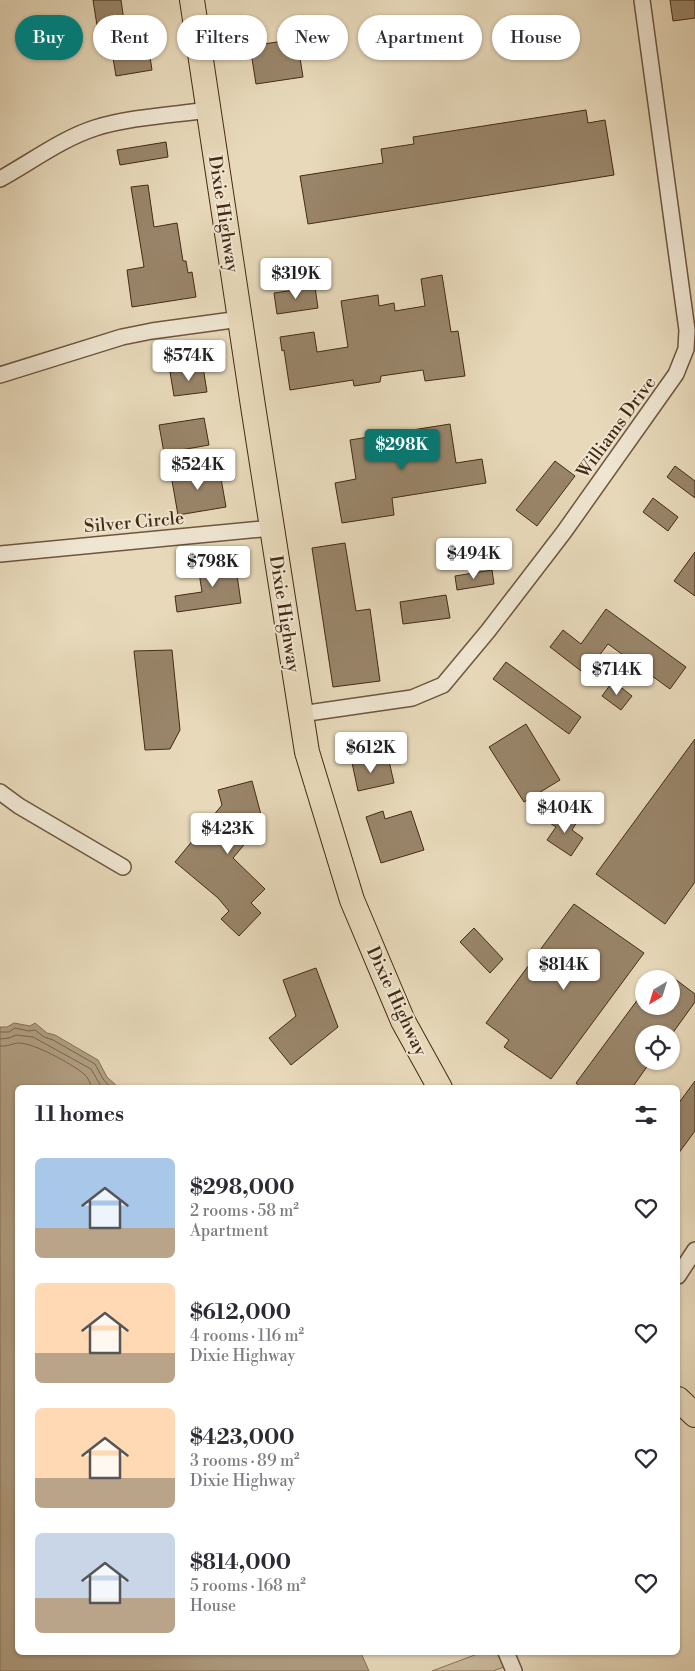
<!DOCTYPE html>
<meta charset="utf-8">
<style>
:root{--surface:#fff;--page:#f7f7f7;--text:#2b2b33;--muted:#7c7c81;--accent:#0f766e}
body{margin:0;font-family:"Libre Bodoni",serif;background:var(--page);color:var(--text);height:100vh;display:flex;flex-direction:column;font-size:19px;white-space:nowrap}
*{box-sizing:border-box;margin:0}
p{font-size:16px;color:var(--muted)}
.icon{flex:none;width:28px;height:28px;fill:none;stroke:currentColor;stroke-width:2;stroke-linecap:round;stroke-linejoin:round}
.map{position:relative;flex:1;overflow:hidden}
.side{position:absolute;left:15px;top:1085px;width:665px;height:570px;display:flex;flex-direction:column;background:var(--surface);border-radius:8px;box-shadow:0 1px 4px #0004}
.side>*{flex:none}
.hud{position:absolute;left:15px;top:15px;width:665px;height:45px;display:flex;gap:10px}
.needle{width:32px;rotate:218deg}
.tools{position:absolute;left:635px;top:970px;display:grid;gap:10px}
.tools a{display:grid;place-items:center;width:45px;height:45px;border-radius:50%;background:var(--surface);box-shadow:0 1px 4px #0004;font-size:25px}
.price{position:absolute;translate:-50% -42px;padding:0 11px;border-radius:5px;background:#fff;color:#222;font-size:16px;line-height:32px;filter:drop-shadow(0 1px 2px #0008)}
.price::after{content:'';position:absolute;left:50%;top:30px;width:15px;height:11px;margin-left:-8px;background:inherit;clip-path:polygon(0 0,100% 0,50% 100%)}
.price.on{background:var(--accent);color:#fff}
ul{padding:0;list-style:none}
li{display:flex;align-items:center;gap:15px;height:125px;padding:0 20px}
li span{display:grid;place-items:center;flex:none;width:140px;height:100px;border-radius:8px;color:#555}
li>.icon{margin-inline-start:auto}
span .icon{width:60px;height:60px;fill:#fffc;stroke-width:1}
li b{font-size:21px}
h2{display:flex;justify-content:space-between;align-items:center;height:60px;padding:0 20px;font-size:21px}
.pill{padding:0 18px;border-radius:22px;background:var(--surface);box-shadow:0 1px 4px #0004;font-size:18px;line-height:45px}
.pill.on{background:var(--accent);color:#fff}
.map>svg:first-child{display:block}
.green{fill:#cbbb9e;stroke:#887259}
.water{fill:#b09e82;stroke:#857056}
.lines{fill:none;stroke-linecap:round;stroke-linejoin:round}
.shore{stroke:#7a644b;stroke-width:1}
.building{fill:#99856a;stroke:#452a14}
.street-casing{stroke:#6e563e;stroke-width:18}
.primary-casing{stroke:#452a14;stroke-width:26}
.street{stroke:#efe6d2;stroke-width:15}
.primary{stroke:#e7d9ba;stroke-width:24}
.labels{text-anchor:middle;stroke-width:4;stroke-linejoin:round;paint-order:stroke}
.street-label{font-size:18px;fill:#452a14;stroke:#efe6d2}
</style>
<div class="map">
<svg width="695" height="1671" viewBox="0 0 695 1671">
<rect width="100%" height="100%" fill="#e7d9ba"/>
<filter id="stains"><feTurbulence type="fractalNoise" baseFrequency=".004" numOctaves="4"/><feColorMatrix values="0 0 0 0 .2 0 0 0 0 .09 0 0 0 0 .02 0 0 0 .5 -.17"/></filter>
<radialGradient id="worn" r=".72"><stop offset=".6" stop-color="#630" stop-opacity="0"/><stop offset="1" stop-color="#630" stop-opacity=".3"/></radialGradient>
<!-- green -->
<path class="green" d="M480 1653H497L504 1667 493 1671H432Z"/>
<!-- water -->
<path class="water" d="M14 1023 30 1026 35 1023 47 1033 55 1035 98 1060 107 1077 118 1087 18 1088V1652L361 1653 369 1671H0V1027H7Z"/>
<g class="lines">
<!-- shore -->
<g class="shore">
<path d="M0 1032H9L15 1028 29 1031 35 1030 44 1037 53 1040 95 1064 103 1079 111 1088"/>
<path d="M0 1039 9 1038 16 1035 33 1037 91 1069 102 1088"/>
<path d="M0 1046C7 1047 13 1043 19 1043 34 1043 72 1064 84 1074 88 1077 90 1083 92 1088"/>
</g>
</g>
<!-- building -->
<g class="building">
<path d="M93 0H121L126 35 146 31 152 70 116 76 111 46 105 47 103 37 99 38Z"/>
<path d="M670 0H695V18L673 21Z"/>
<path d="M297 39 303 77 256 84 250 46Z"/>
<path d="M586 110 588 123 605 120 614 175 308 224 300 176 383 163 381 149 414 144 413 137Z"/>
<path d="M166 142 168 157 120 165 117 150Z"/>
<path d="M148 185 154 227 177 223 183 261H186L188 273 192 272 196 297 132 307 127 270 144 267 131 187Z"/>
<path d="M442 275 451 332 458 331 465 376 425 381 423 370 381 376 380 382 354 386 353 380 290 390 284 350 282 351 280 337 314 332 317 352 348 347 341 301 378 295 379 306 394 303 395 311 425 306 421 279Z"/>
<path d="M315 287 318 308 277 314 274 293Z"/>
<path d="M203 367 207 392 174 396 170 372Z"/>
<path d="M204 418 209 445 164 453 159 425Z"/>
<path d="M450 424 456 463 482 459 486 483 392 498 394 515 342 523 335 483 356 479 350 440Z"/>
<path d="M555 461 575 476 537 526 516 510Z"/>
<path d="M675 466 695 481V498L667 477Z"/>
<path d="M219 467 226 507 178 515 171 475Z"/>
<path d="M653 498 678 517 668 531 643 512Z"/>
<path d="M345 543 356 611 370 609 380 681 333 687 312 548Z"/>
<path d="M695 552V596L674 581Z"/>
<path d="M235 561 241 603 177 612 175 596 202 592 198 566Z"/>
<path d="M492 570 494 584 457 590 455 576Z"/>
<path d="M446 595 450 618 403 624 400 602Z"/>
<path d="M606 609 686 667 670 689 608 644 585 674 550 647 563 630 581 644Z"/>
<path d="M172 650 180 730 170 749 145 750 134 651Z"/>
<path d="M506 662 581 717 569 734 493 679Z"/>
<path d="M613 681 632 696 621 710 602 696Z"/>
<path d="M526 724 560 780 524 802 489 747Z"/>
<path d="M695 739V882L665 924 596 874Z"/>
<path d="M365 755 367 765 389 761 394 783 358 791 351 758Z"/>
<path d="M252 781 263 822 233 858 265 889 251 903 261 913 239 936 221 919 229 911 218 898 175 862 222 805 218 790Z"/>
<path d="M559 810 577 822 572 830 583 838 571 856 547 840 556 827 550 823Z"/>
<path d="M383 811 385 819 411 811 424 850 381 863 366 817Z"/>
<path d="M574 904 644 953 551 1079 504 1047 509 1040 486 1023Z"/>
<path d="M474 928 503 959 490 973 460 942Z"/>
<path d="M316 968 338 1027 291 1065 269 1038 296 1016 283 980Z"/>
<path d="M671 976 695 994V1002L672 1034H644V1061H651L632 1088H582L576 1083 644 991V1006H671Z"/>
<path d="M695 1081V1131L678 1154V1104Z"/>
</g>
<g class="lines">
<!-- street casing -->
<g class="street-casing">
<g id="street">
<path d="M0 179C31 162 61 139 95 128 130 117 172 115 209 110"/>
<path d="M0 375 122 337 152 331 240 319"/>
<path d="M0 554 272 528"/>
<path d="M301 714 412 698 443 685 488 631 564 532 676 374 686 349 687 330 642 0"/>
<path d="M0 792 19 806 123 867"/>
<path d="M678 1276 695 1250"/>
<path d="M506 1652 514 1671"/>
</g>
</g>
<!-- primary casing -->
<g class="primary-casing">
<g id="primary">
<path d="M192 0 253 406 307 752 352 900 403 1021 440 1088"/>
<path d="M678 1399 695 1415"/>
</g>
</g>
<!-- street -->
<use href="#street" class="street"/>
<!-- primary -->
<use href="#primary" class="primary"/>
</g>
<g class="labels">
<!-- street labels -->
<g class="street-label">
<text transform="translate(224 214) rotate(81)" y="6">Dixie Highway</text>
<text transform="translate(616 427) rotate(-54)" y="6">Williams Drive</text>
<text transform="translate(134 522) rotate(-5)" y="6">Silver Circle</text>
<text transform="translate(285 614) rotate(81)" y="6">Dixie Highway</text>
<text transform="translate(397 1001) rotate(65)" y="6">Dixie Highway</text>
</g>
</g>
<rect width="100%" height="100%" filter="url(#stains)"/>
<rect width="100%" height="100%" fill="url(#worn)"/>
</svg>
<div class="tools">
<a><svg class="needle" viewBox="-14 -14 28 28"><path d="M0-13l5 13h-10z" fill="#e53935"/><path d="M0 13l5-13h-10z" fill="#7c7c81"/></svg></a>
<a><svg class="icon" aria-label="locate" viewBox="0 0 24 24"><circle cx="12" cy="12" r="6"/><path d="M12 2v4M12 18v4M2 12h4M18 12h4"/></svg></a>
</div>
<b class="price" style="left:296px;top:300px">$319K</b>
<b class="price" style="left:189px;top:382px">$574K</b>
<b class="price on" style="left:402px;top:471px">$298K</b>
<b class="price" style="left:198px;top:491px">$524K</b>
<b class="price" style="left:474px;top:580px">$494K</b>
<b class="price" style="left:213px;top:588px">$798K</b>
<b class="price" style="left:617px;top:696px">$714K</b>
<b class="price" style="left:371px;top:774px">$612K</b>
<b class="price" style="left:565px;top:834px">$404K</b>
<b class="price" style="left:228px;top:855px">$423K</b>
<b class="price" style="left:564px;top:991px">$814K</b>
<div class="hud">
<a class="pill on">Buy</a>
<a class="pill">Rent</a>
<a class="pill">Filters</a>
<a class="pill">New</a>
<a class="pill">Apartment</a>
<a class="pill">House</a>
</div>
<section class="side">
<h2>11 homes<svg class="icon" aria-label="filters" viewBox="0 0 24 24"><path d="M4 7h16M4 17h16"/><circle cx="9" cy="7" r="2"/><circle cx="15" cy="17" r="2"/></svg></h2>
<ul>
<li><span style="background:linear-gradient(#a9c7e8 70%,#b9a48a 0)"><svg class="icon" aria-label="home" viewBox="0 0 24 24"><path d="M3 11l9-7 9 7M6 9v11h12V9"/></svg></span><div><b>$298,000</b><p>2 rooms · 58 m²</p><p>Apartment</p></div><svg class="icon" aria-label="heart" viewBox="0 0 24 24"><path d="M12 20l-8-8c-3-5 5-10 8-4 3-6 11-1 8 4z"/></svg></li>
<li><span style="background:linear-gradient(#ffd9b3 70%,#b9a48a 0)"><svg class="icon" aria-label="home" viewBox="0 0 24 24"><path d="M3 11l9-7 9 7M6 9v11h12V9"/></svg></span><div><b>$612,000</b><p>4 rooms · 116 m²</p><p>Dixie Highway</p></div><svg class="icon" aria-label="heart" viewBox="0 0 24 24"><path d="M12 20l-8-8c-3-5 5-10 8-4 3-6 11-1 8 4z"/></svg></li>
<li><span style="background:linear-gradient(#ffd9b3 70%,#b9a48a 0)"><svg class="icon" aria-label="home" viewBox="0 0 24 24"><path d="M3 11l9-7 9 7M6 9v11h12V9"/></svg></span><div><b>$423,000</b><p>3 rooms · 89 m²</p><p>Dixie Highway</p></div><svg class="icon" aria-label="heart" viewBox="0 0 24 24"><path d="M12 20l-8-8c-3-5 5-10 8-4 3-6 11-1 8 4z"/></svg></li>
<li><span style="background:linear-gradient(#c9d6e8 65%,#b9a48a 0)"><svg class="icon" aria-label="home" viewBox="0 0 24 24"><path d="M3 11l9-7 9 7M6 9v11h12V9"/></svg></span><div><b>$814,000</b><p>5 rooms · 168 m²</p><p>House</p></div><svg class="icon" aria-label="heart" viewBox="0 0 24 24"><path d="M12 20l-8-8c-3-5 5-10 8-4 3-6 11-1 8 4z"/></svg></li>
</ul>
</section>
</div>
